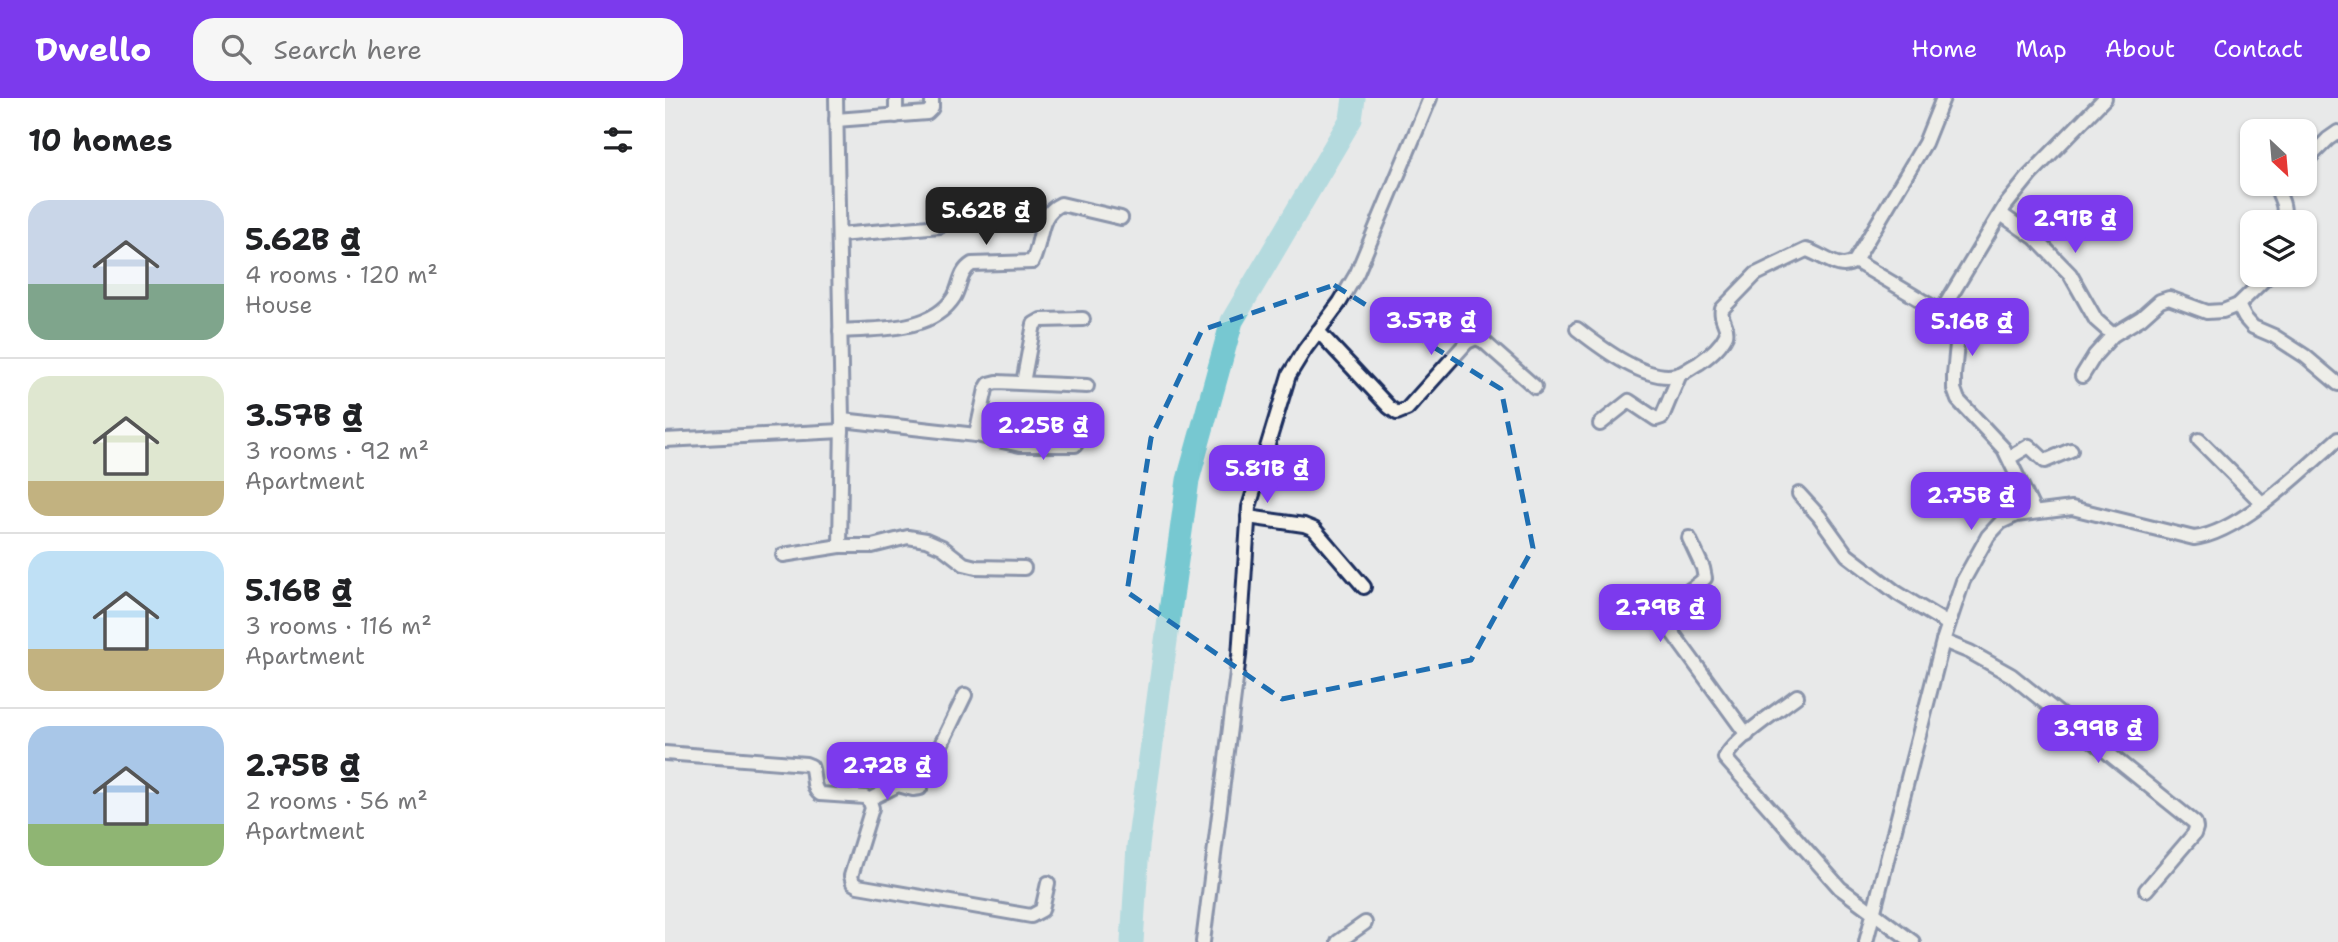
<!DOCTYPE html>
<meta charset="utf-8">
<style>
:root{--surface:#fff;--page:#f6f6f6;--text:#202124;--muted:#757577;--line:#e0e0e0;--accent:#7c3aed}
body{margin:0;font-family:"Shantell Sans",sans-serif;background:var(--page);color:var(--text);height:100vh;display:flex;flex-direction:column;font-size:26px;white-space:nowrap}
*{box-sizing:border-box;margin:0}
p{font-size:23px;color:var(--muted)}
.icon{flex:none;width:38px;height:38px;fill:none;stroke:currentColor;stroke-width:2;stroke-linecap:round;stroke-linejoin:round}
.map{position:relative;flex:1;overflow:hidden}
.sheet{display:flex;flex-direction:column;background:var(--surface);width:665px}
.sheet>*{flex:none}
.needle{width:46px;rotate:154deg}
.tools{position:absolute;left:1575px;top:21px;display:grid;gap:14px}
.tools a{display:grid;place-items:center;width:77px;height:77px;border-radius:14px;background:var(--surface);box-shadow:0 2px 5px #0004;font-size:35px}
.price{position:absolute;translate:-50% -60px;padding:0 16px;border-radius:14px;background:var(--accent);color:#fff;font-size:23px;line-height:46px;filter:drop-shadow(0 2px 4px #0008)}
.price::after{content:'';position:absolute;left:50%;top:42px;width:21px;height:16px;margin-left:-10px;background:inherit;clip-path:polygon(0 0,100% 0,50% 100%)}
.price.selected{background:#222;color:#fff}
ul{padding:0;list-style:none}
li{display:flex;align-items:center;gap:21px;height:175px;padding:0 28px}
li+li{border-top:2px solid var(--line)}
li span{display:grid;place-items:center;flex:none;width:196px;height:140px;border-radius:21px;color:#555}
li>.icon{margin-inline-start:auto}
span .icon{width:84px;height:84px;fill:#fffc;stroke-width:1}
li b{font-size:30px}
h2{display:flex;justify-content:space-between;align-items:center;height:84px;padding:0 28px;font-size:30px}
header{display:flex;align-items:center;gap:42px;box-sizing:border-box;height:98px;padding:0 35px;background:var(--accent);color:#fff}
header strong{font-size:33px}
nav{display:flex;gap:38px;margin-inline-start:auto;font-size:24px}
.search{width:490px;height:63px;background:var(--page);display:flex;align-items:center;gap:18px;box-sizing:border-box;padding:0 24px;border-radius:21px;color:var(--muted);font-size:26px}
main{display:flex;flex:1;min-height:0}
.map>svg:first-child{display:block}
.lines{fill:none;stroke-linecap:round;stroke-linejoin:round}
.river{stroke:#77c8d1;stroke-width:23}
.minor-casing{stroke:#1b2f5e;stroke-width:18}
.minor{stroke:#f7f3e8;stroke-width:12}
.marked{fill:none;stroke:#1f6fb2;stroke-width:5;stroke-dasharray:14 9;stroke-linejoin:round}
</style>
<header>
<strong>Dwello</strong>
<div class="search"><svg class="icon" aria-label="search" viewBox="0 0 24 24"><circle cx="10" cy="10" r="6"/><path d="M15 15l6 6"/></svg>Search here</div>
<nav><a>Home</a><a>Map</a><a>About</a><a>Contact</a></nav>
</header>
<main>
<section class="sheet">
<h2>10 homes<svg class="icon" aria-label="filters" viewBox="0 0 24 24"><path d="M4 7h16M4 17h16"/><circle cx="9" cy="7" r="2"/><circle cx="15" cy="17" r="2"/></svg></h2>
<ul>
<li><span style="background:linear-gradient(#c9d6e8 60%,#7fa58c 0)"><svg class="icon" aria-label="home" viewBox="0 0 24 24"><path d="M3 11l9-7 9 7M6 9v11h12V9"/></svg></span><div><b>5.62B ₫</b><p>4 rooms · 120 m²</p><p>House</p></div></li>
<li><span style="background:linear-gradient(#dfe7d0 75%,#c2b280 0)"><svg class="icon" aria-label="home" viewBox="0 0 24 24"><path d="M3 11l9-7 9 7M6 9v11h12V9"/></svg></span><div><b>3.57B ₫</b><p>3 rooms · 92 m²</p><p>Apartment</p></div></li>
<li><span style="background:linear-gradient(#bfe0f5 70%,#c2b280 0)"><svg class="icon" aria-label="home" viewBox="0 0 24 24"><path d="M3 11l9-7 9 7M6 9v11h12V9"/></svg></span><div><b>5.16B ₫</b><p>3 rooms · 116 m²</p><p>Apartment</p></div></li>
<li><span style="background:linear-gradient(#a9c7e8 70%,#8fb573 0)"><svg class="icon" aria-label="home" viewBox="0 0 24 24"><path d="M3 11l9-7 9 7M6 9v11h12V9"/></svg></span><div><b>2.75B ₫</b><p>2 rooms · 56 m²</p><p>Apartment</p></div></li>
</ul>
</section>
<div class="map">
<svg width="1673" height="844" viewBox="0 0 1673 844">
<rect width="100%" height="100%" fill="#e8e9e9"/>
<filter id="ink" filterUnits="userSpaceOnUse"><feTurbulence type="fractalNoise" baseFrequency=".0143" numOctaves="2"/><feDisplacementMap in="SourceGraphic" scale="14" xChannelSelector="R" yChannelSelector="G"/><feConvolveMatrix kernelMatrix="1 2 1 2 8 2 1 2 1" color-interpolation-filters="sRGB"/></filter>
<g filter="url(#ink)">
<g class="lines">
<!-- river -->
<path class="river" d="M467 844 473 748 523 382 567 223 686 21 689 0"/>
<!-- minor casing -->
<g class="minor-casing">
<g id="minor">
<path d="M171 0 177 322 175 448"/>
<path d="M231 18V0"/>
<path d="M171 22 262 15 267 10V0"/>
<path d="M1640 64 1663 41 1673 34"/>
<path d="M1336 116 1370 140 1405 176 1431 222 1448 237"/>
<path d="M1615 124C1621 113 1619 107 1614 96L1619 86"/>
<path d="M174 137 275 128"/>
<path d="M1190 163 1276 214 1291 228 1293 236 1289 277V291L1293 302 1339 351 1369 413"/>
<path d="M1573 207 1580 220 1588 229 1609 238 1640 258 1673 286"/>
<path d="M1276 214 1340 108 1365 77 1440 0"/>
<path d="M912 231C935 249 984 287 1015 276 1022 273 1028 268 1034 265 1044 258 1056 248 1061 237 1064 228 1054 221 1057 211L1091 176 1141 152C1158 156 1174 175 1190 163L1260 45 1278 0"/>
<path d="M175 233C212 230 266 235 289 199 296 187 294 174 307 166L367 164C378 143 372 117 396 106L456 120"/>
<path d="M653 233 724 309 732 315 742 311 802 244 811 240 818 243 870 289"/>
<path d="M1417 278 1430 257 1448 237 1476 220 1495 203 1504 200 1542 214 1558 213 1573 207 1604 177"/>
<path d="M358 285 369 226 376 222 418 221"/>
<path d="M177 322 311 337 321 291 324 286 332 284 422 288"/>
<path d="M935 326 964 303 991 321 997 319 1015 276"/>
<path d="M311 337 355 347H410L422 330"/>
<path d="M0 342 177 333"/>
<path d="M1534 342 1597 405"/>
<path d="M1344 360 1364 348 1380 363 1406 352"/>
<path d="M1134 396 1154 418 1182 457 1232 495 1283 526"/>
<path d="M583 419 639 427 649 431 699 489"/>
<path d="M1024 440 1038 470 1040 480C1028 492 1001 505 996 519L1082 637"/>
<path d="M118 457 175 448H207L243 439 261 442 277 449 299 466 311 469 359 470"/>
<path d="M1278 543 1305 554 1346 577 1530 725 1531 730 1529 736 1481 792"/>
<path d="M1132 598C1114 612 1069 641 1060 660L1175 790 1248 844"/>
<path d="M0 655 141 666 146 668C150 677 146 690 155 696L200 699 205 704 207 710 186 778 188 785 193 788 366 818 377 812 383 785"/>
<path d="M203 702 233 687 248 691 255 690 300 597"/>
<path d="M538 844 574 558 584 409 624 277 640 251 675 204 692 175 765 0"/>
<path d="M673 844 700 825"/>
<path d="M1201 844 1278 543 1298 483 1323 438 1336 424 1351 417 1407 410 1529 440C1575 435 1638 372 1673 341"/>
</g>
</g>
<!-- minor -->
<use href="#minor" class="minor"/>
</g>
</g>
<!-- marked area -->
<path d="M0 0H1673V844H0ZM669 187 836 291 868 450 806 562 617 601 462 494 486 340 537 232Z" fill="#e8e9e9" fill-opacity=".55" fill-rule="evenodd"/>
<path class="marked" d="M669 187 836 291 868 450 806 562 617 601 462 494 486 340 537 232Z"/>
</svg>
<div class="tools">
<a><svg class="needle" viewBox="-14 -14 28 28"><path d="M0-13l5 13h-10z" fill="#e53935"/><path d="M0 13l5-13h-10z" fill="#757577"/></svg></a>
<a><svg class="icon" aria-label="layers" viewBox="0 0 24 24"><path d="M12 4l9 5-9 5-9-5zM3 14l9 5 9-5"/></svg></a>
</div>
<b class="price selected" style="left:321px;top:149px">5.62B ₫</b>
<b class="price" style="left:1410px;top:157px">2.91B ₫</b>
<b class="price" style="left:766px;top:259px">3.57B ₫</b>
<b class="price" style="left:1307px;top:260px">5.16B ₫</b>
<b class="price" style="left:378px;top:364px">2.25B ₫</b>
<b class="price" style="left:602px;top:407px">5.81B ₫</b>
<b class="price" style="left:1306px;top:434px">2.75B ₫</b>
<b class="price" style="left:995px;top:546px">2.79B ₫</b>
<b class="price" style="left:1433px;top:667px">3.99B ₫</b>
<b class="price" style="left:222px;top:704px">2.72B ₫</b>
</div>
</main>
